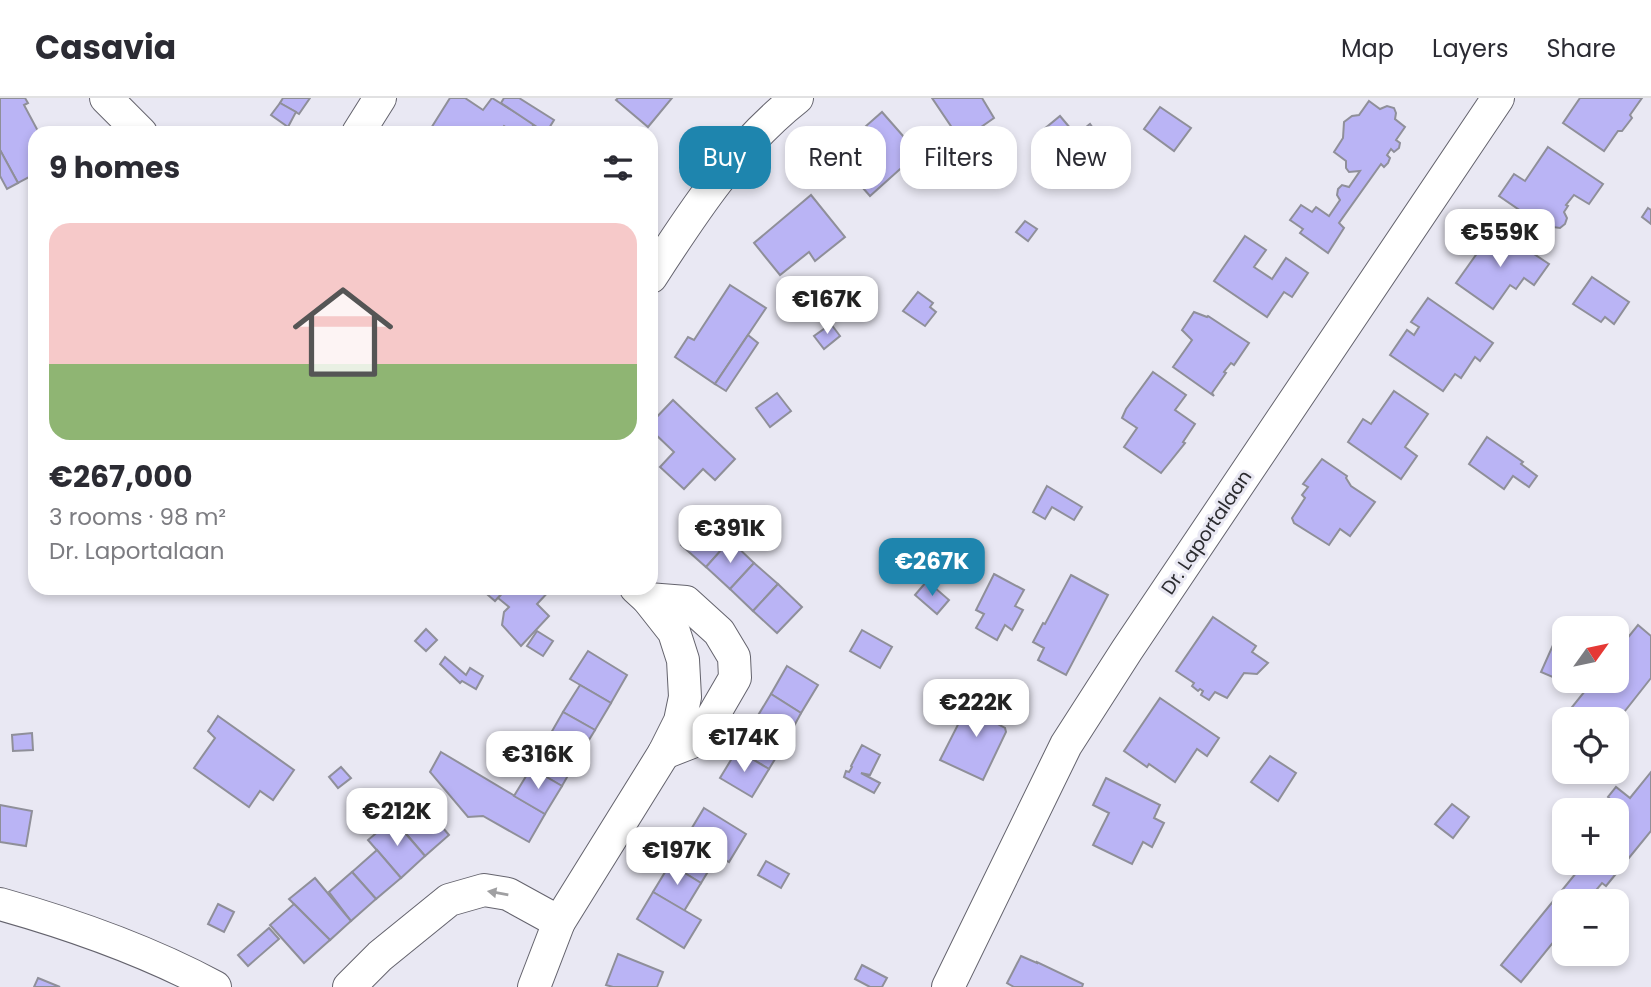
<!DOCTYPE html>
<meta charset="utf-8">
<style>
:root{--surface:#fff;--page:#f2f2f3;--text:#2b2b33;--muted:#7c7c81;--line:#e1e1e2;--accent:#1e85ae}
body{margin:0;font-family:Poppins,sans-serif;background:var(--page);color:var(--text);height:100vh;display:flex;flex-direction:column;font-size:26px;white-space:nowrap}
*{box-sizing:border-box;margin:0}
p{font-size:23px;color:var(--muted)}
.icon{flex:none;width:38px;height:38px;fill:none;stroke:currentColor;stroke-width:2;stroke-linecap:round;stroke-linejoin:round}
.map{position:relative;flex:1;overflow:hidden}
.sheet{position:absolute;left:28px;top:28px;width:630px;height:469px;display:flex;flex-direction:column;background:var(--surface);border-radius:21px;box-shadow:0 4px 10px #0003}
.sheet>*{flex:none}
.hud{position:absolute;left:679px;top:28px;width:665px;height:63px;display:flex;gap:14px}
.needle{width:46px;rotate:57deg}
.buttons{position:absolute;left:1552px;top:518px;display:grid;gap:14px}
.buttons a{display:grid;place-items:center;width:77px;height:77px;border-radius:14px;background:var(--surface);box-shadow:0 4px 10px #0003;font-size:35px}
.price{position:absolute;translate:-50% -60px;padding:0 16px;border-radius:14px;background:#fff;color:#222;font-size:23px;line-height:46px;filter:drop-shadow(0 2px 4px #0008)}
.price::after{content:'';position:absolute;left:50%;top:42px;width:21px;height:16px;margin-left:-10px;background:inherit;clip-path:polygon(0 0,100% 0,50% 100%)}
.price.current{background:var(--accent);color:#fff}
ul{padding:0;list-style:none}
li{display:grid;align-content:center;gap:14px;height:371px;padding:0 21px}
li span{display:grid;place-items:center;height:217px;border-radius:21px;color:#555}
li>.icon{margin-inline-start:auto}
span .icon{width:126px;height:126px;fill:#fffc;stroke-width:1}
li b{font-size:30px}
h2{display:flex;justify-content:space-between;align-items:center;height:84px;padding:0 21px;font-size:30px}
.tag{padding:0 24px;border-radius:21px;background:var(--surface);box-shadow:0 4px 10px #0003;font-size:24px;line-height:63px}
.tag.current{background:var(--accent);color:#fff}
header{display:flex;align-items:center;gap:42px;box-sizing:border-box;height:98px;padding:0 35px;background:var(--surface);border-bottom:2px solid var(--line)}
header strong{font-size:33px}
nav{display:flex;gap:38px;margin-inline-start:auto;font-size:24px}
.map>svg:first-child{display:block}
.building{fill:#bab4f5;stroke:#8f8f99;stroke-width:2}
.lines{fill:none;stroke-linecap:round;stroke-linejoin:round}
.minor-casing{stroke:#64636d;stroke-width:34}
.minor{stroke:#fff;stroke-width:32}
.oneway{fill:#a0a0a2}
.labels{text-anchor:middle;stroke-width:6;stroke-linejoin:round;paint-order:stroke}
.street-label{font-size:19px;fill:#2c2c30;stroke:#e9e8f3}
</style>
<header>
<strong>Casavia</strong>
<nav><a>Map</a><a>Layers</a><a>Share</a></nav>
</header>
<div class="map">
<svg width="1651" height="889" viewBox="0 0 1651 889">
<rect width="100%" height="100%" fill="#e9e8f3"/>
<!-- building -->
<g class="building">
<path d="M0 0H25L28 5 24 7 39 35H35V76L18 85 0 52Z"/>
<path d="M283 0H310L299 16 280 5Z"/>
<path d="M450 0H465L483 12 492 0 534 26 528 35H515L504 28 499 35H428Z"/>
<path d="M504 0H519L554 22 546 35 501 5Z"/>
<path d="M618 0H672L648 29 616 2Z"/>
<path d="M932 0H982L994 20 961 43Z"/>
<path d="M1580 0H1642L1630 17 1632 20 1622 33H1618L1604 53 1563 25Z"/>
<path d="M1369 3 1380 11 1387 8 1394 10 1396 15 1395 21 1405 29 1396 42 1400 45 1399 50 1394 54 1391 51 1387 57 1390 60 1388 65 1384 69 1381 66 1339 125 1344 130 1328 155 1300 135 1303 131 1290 122 1301 107 1312 114 1316 109 1329 118 1340 102 1337 97 1338 91 1342 87 1349 89 1360 73 1349 74 1346 70V63L1334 54 1343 40 1344 24 1352 18 1359 17Z"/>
<path d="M280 5 296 14 288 29 271 17Z"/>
<path d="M1160 9 1191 30 1174 53 1144 31Z"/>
<path d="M882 14 918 55 870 98 841 65 874 37 866 28Z"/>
<path d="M1060 18 1076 37 1090 26 1103 44 1090 55 1083 47 1061 66 1037 37Z"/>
<path d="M1548 49 1603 86 1589 106 1574 97 1566 107 1568 108 1564 114 1567 120 1565 126 1560 130 1553 129 1550 133 1499 98 1514 76 1525 83Z"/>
<path d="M0 52 18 85 7 91 0 78Z"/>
<path d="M811 97 845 139 815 163 809 154 780 177 754 145Z"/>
<path d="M1648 110 1651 112V126L1642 119Z"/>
<path d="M1025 123 1037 131 1028 143 1016 134Z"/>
<path d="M1495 130 1549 166 1534 187 1524 180 1516 191 1510 187 1493 211 1456 185Z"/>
<path d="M1245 138 1266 152 1254 169 1272 181 1286 160 1308 175 1292 199 1284 194 1267 219 1214 183Z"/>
<path d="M1592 179 1629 204 1614 226 1605 219 1601 224 1573 206Z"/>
<path d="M730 187 766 210 715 286 675 259 688 239 694 242Z"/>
<path d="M918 194 933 205 930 209 936 214 925 228 903 213Z"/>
<path d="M1428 200 1493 245 1480 263 1475 259 1461 280 1455 276 1443 293 1390 257 1407 232 1414 237 1419 229 1411 224Z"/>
<path d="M1194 214 1207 219 1208 218 1249 245 1234 267 1231 265 1224 274 1226 275 1212 295 1214 298 1173 269 1192 242 1182 232Z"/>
<path d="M831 226 840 238 824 251 814 238Z"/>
<path d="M748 237 758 245 726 293 715 286Z"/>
<path d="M1153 274 1186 297 1175 312 1195 326 1183 344 1185 345 1161 375 1124 349 1137 330 1122 320 1126 311Z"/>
<path d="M1394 293 1428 316 1405 349 1417 358 1401 381 1348 344 1363 321 1371 326Z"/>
<path d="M777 295 791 313 770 329 756 310Z"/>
<path d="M673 302 735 361 715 382 703 371 684 391 660 369 674 354 651 332V325Z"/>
<path d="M1487 339 1523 364 1521 366 1537 378 1529 389 1513 378 1504 391 1469 366Z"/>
<path d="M1322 361 1347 378 1346 380 1351 388 1375 404 1350 438 1340 431 1329 447 1294 425 1292 420 1305 400 1302 397 1308 389 1303 386Z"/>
<path d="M1047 388 1082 409 1074 422 1052 409 1045 421 1033 414Z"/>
<path d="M713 413 737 435 706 469 681 447Z"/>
<path d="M730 442 754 465 730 491 706 469Z"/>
<path d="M754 465 778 486 753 513 730 491Z"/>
<path d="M994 476 1024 492 1015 508 1023 512 1012 532 1005 527 997 542 976 530 984 516 976 512Z"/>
<path d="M1071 477 1108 497 1066 577 1038 562 1044 550 1033 544 1043 525 1045 526Z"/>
<path d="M927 483 949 502 937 516 915 497Z"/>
<path d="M778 486 802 509 777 535 753 513Z"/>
<path d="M480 490H507L495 503Z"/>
<path d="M507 490H552L537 506 549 518 521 548 502 527 504 514 509 509 498 500Z"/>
<path d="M1213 519 1256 548 1252 554 1268 565 1257 576 1244 575 1227 600 1215 594 1209 602 1201 597 1203 593 1200 591 1198 593 1192 588 1194 585 1176 573Z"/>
<path d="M1638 527 1651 538V580L1617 623 1577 621 1568 614 1593 583H1617V553Z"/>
<path d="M426 531 437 542 426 553 415 543Z"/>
<path d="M862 532 892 549 880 570 850 553Z"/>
<path d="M537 533 553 543 543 558 527 548Z"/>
<path d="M1553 547 1564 552V583H1570L1569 586 1541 574Z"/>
<path d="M588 553 627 577 611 605 570 581Z"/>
<path d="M445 559 466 577 470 570 483 578 476 591 462 583 460 585 440 566Z"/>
<path d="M787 568 818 587 801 615 771 596Z"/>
<path d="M580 587 611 605 595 632 563 614Z"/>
<path d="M771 596 801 615 786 643 754 624Z"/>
<path d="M973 597 1003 611 996 625 1005 630 1006 634 983 682 940 662Z"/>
<path d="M1160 600 1219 640 1207 658 1197 651 1175 684 1149 666 1147 669 1124 653Z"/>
<path d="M563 614 595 632 578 660 547 642Z"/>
<path d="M218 618 294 672 273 702 260 693 249 709 194 670 215 640 208 633Z"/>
<path d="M754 624 786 643 769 671 737 652Z"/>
<path d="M32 635 33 652 13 653 12 637Z"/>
<path d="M547 642 578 660 562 688 531 670Z"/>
<path d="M862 647 880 657 870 677 861 675 880 685 874 695 844 679 846 673 849 674 852 669 851 668Z"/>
<path d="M737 652 769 671 752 699 720 680Z"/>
<path d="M441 654 545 716 529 744 483 718 468 719 430 674Z"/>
<path d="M1270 658 1296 675 1278 703 1251 684Z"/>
<path d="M341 669 351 680 338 690 329 679Z"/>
<path d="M531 670 562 688 545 716 514 698Z"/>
<path d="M1651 674V733L1606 788 1602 785 1587 803H1564V831L1521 884 1501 867 1581 769 1577 765H1617V715L1621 711 1608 699 1616 689 1630 700Z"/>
<path d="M1106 680 1160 707 1154 720 1164 725 1152 749 1143 744 1132 766 1093 747 1109 715 1093 707Z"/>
<path d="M1452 706 1469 719 1453 740 1435 726Z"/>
<path d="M0 707 32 713 26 748 0 744Z"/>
<path d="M426 710 449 737 425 758 402 731Z"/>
<path d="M704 710 746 736 729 764 687 738Z"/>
<path d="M393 721 425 758 401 780 368 742Z"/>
<path d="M687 738 718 757 701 785 670 766Z"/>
<path d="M377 752 401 780 376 801 352 774Z"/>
<path d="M766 763 789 776 781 790 758 777Z"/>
<path d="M670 766 701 785 684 813 653 794Z"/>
<path d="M352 774 376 801 351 823 329 794Z"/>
<path d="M315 780 351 823 330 842 289 801Z"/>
<path d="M653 794 701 822 684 850 637 821Z"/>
<path d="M218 806 234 814 224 834 208 826Z"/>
<path d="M294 806 330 842 304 865 270 827Z"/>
<path d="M269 830 279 841 248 868 238 857Z"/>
<path d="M618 856 663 874 657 889H613L606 887Z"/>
<path d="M1021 858 1037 865V864L1083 886 1082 889H1014L1007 885Z"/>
<path d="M862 867 887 880 882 889H870L855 881Z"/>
<path d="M38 880 60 889H34Z"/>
</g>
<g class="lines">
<!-- minor casing -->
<g class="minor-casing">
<g id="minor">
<path d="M106 0 141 35"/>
<path d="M358 35 380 0"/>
<path d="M651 179C693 114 736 48 797 0"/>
<path d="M648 501 686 504 719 534 734 559 735 580 713 618 692 644 664 655"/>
<path d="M0 806C75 827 146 852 215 889"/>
<path d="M349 889 380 858 449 802 484 792 508 796 559 824"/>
<path d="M534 889 559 824 664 655 680 623 685 599 683 562 674 534 648 501 636 490"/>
<path d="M948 889 1066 647 1127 552 1498 0"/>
</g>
</g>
<!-- minor -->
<use href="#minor" class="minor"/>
</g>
<!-- one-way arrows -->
<defs><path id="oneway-solid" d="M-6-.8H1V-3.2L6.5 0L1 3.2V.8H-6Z" transform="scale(1.75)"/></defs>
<use class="oneway" href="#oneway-solid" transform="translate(498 795) rotate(-170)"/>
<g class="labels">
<!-- street labels -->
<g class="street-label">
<text transform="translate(1206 434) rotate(-56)" y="7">Dr. Laportalaan</text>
</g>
</g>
</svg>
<div class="buttons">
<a><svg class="needle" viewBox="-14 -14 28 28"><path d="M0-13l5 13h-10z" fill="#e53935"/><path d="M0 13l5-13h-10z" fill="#7c7c81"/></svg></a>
<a><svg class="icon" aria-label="locate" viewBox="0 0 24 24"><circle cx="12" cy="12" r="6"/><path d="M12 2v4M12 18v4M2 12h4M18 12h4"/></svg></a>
<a>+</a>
<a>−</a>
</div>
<b class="price" style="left:1500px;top:171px">€559K</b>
<b class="price" style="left:827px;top:238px">€167K</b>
<b class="price" style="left:730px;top:467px">€391K</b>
<b class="price current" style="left:932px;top:500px">€267K</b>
<b class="price" style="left:976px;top:641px">€222K</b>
<b class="price" style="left:744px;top:676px">€174K</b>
<b class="price" style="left:538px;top:693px">€316K</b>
<b class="price" style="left:397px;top:750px">€212K</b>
<b class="price" style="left:677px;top:789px">€197K</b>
<div class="hud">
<a class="tag current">Buy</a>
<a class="tag">Rent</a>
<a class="tag">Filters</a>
<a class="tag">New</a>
</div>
<section class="sheet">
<h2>9 homes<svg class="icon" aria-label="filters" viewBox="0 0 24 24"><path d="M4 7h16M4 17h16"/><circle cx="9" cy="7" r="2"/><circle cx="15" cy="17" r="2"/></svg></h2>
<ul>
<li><span style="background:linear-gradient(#f6c9c9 65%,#8fb573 0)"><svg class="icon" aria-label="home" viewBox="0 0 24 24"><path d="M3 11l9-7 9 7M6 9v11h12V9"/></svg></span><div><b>€267,000</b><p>3 rooms · 98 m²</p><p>Dr. Laportalaan</p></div></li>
</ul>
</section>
</div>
